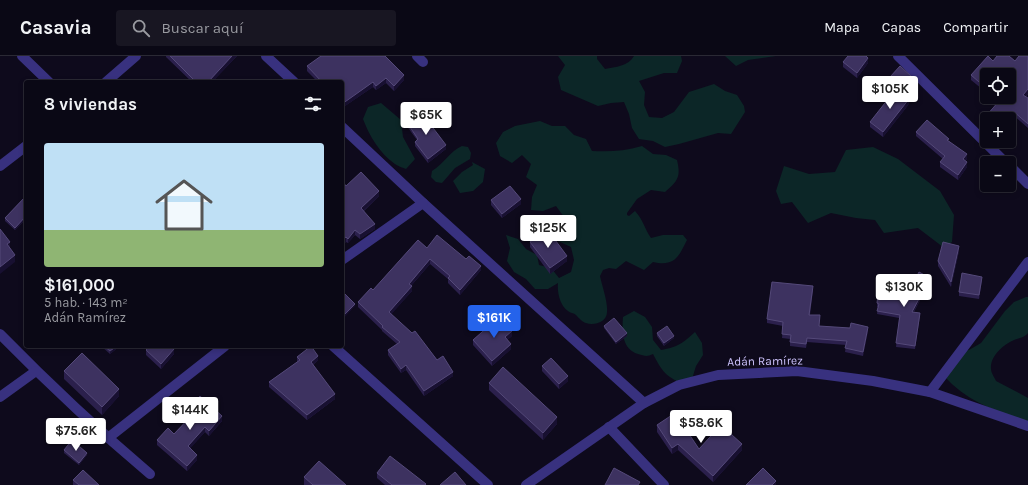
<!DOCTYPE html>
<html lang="es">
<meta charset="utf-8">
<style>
:root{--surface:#0a0815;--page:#181622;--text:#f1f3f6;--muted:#999aa0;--line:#2a2934;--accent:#2563eb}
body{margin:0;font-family:Karla,sans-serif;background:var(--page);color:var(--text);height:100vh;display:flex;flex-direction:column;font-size:15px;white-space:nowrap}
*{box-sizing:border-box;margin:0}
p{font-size:13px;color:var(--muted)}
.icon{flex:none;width:22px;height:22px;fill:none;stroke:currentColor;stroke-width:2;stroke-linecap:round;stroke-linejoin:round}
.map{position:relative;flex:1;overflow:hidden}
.details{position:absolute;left:24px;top:24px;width:320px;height:268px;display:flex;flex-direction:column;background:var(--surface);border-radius:4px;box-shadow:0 2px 6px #0003,0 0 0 1px var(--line)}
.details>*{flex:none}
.controls{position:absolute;left:980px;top:12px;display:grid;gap:8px}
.controls a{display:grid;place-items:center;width:36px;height:36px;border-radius:4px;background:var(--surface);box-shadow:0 2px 6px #0003,0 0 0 1px var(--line);font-size:20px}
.price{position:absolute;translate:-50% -34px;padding:0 9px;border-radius:4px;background:#fff;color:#222;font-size:13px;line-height:26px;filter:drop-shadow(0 1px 2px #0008)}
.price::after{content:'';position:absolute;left:50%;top:24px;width:12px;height:9px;margin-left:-6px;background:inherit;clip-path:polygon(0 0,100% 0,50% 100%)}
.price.on{background:var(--accent);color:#fff}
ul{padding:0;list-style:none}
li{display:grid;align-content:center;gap:8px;height:212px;padding:0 20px}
li span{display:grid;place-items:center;height:124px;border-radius:4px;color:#555}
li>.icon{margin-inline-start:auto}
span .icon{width:72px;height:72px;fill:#fffc;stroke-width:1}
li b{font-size:17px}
h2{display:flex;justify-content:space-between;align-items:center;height:48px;padding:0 20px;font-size:17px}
header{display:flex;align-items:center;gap:24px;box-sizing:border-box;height:56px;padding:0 20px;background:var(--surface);border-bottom:1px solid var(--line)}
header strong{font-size:19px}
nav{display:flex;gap:22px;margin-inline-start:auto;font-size:14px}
.search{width:280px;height:36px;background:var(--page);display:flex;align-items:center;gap:10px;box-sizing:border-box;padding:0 14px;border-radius:4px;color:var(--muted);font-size:15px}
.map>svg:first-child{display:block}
.green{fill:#0c2627}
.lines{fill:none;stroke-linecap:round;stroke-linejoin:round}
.minor{stroke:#38317f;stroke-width:10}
.wall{fill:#2b204c}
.shaded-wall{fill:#181031}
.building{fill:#3d3260;stroke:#544979}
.labels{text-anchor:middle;stroke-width:4;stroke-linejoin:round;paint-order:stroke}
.street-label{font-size:12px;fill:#cfc5ff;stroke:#0e0a1c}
</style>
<header>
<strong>Casavia</strong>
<div class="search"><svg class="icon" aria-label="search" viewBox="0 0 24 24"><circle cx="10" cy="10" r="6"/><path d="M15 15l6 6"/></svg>Buscar aquí</div>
<nav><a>Mapa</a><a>Capas</a><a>Compartir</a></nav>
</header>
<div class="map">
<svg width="1028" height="429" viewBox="0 0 1028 429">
<rect width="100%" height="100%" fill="#0e0a1c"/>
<!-- green -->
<g class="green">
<path d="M558 0H597V3L605 13C615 11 629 10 634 0H681L682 5 677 17H664L639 25 645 36 644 49 649 61 662 62 674 56 689 36 714 28 725 35 737 39 744 50 745 56 731 78 718 77 679 88 665 91 653 85 639 83 632 72 629 58 624 46 611 47 598 50 561 34 558 21 565 9Z"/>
<path d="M725 0H776L748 4 736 10Z"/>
<path d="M381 47 401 64 403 81 415 103 406 113C403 112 398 110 395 108 380 98 369 79 363 63L368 51Z"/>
<path d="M540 65 552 70H565L574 79 586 83 592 95C609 96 625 95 642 90L653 98 666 99 677 104C681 121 678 125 665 136L651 134 637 143 627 157V159L629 160 635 155C643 163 645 174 651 182L663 179H683L687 184C679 200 675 211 653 206L644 214 626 205 616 213 609 212 603 214 600 220C602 230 608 246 607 256 607 266 594 270 586 267 582 266 579 262 576 259 574 257 570 257 568 255 560 250 557 236 558 227L548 233H535L526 223 514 216 507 205 510 192 506 179 518 183 526 193 537 199 539 209 551 212 559 222 571 216 574 204 571 191 558 185V172L564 161 556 150 543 155 531 154 532 141 537 129 526 121 531 108 522 99 512 107 500 100 496 87 503 76 515 70Z"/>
<path d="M462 90 468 91 471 97 470 103 455 112 442 127 436 126 431 121 432 115C444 108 450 95 462 90Z"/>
<path d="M873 91 898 103 940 135 954 159 952 186 943 191 918 172 884 177 875 164 856 162 831 157 808 167 792 146 781 148 776 135 784 110 809 118 835 116 846 94Z"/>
<path d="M472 106 485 113 483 126 473 135 460 137 453 125 462 116 473 109Z"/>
<path d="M1026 241H1028V277C1024 282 1019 282 1014 284 1003 289 990 300 991 313 991 317 995 322 996 325L1019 337 1028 342V366C994 354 969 347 944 320L956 297 969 294 981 287 1005 255 1014 246Z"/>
<path d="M634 255 645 261 652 271 653 284 661 294C678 291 683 287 695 276L702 287 703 299 696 310 692 323 679 326C664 319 661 313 653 298 647 301 645 300 638 298 622 293 622 276 623 261Z"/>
</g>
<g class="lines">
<!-- minor -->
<g class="minor">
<path d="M22 0 49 26"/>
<path d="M266 0 294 26"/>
<path d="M417 0 423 6"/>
<path d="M898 0 1006 107"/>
<path d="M106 26 136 0"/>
<path d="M342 71 423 147 644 347"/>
<path d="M1009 109 1028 128"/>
<path d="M0 110 26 90"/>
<path d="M342 204 423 147"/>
<path d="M0 278C48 327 98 374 150 418"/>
<path d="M333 290 488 429"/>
<path d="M930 336 1028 206"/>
<path d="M0 341 36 315"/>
<path d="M609 371 664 429"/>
<path d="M108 382 225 290"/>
<path d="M526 429 644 347 679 329 718 319 797 315 873 325 930 336 1028 370"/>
</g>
</g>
<!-- wall -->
<g class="wall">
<path d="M166 0H237L212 26H192L166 1Z"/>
<path d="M1028 0V38L1026 41 1028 42V72L1013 59 1009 63H987V65H986V60L998 47 991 41H1009L987 19V37L971 24V19L993 5H1015Z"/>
<path d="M843 6 868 7 857 22 843 11Z"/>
<path d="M307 10 404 24 394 35 386 27 376 34 373 31 342 52V26H318L307 15Z"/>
<path d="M890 21 911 22 902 34 890 24Z"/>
<path d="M909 48 883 81 870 71V66Z"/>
<path d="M406 65 446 93 428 107 415 90V86L417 84 406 69Z"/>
<path d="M916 76 949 85 967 103 965 105 967 111 958 124 940 111V106L943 103 916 80Z"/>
<path d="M346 130 379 140 364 155 375 173 360 183 355 179 348 187 346 186 342 189Z"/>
<path d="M26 140V163L15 174 5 165V162Z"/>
<path d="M491 144 521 148 502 162 491 149Z"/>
<path d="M530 186 567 205 550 218 530 191Z"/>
<path d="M427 192 466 203 481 214 460 239 448 227V223L430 208 411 230 412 235 391 258 453 320 424 340 406 314 401 317 388 299V294L397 288 382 275V274L358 251V246Z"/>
<path d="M959 195 951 231 938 210V205Z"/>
<path d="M982 224 979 243 959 240V236Z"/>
<path d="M930 225 914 256 920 260 915 293 896 291 899 262 877 258 878 251H877V247L909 235Z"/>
<path d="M813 234 810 259 819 270 868 275 863 300 845 296 846 289 807 286 806 292 790 290V283L782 282 783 270 767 267V263Z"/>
<path d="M604 270 627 280 616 288 604 272Z"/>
<path d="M657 277 674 282 664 290 657 280Z"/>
<path d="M512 280 507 284 511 293 492 310 473 289V284Z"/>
<path d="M101 290H120L110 298Z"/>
<path d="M146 294 174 298 161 313 146 299Z"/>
<path d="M297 301 318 304 313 309 335 343 307 364 269 331V326L297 306Z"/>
<path d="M542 310 568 325 559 333 542 315Z"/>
<path d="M64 315 119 340 102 359 64 323Z"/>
<path d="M489 327 557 368 543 384 489 334Z"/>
<path d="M187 355 222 365 209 380 205 376 190 392 197 404 187 415 157 389V384L174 378 189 362 187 360Z"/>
<path d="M657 369 699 393 742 394 713 426 678 394 672 398 657 376Z"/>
<path d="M64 394 87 399 79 409 64 397Z"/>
<path d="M377 417 426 429H385L377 422Z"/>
<path d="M304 421 346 429H304Z"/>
<path d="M73 424 99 429H73Z"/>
</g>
<!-- shaded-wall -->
<g class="shaded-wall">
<path d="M232 0H237L212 26H208Z"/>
<path d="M868 2V7L857 22V17Z"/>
<path d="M404 19V24L394 35V30Z"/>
<path d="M911 20V22L902 34V31Z"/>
<path d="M386 22V27L376 34V30Z"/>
<path d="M373 26V31L342 52V48Z"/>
<path d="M1028 33V38L1023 43V39Z"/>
<path d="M909 43V48L883 81V76Z"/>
<path d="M1013 55V59L1009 64V63H1005Z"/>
<path d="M446 89V93L428 107V103Z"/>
<path d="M967 98V103L963 108V103Z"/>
<path d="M967 106V111L958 124V119Z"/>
<path d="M379 135V140L361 157V152Z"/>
<path d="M521 143V148L502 162V158Z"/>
<path d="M26 160V163L15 174V172Z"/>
<path d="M375 168V173L360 183V178Z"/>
<path d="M355 174V179L348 187V183Z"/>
<path d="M346 181V186L342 189V184Z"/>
<path d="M10 186V193L7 188Z"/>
<path d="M959 190V195L951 231V226Z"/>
<path d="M15 199V206L0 218V211Z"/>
<path d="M567 200V205L550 218V212Z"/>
<path d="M430 203V208L409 232V228Z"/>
<path d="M481 210V214L460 239V234Z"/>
<path d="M982 221V224L979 243V239Z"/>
<path d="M930 222V225L912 259V256Z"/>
<path d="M412 230V235L389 261V256Z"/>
<path d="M355 248V250L342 264V261Z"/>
<path d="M920 257V260L915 293V290Z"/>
<path d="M868 271V275L863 300V296Z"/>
<path d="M512 275V280L505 286V281Z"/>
<path d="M627 277V280L616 288V286Z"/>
<path d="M674 280V282L664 290V287Z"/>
<path d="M511 288V293L492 310V305Z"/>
<path d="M117 290H120L110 298V295Z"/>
<path d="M174 293V298L161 313V308Z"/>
<path d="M318 300V304L311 310V306Z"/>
<path d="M406 309V314L401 317V313Z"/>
<path d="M453 316V320L424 340V335Z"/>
<path d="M568 320V325L559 333V328Z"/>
<path d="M119 333V340L102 359V351Z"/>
<path d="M335 338V343L307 364V359Z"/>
<path d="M222 360V365L209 380V375Z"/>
<path d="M557 361V368L543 384V377Z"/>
<path d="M205 371V376L188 395V390Z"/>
<path d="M678 388V394L672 398V392Z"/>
<path d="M742 388V394L713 426V420Z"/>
<path d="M87 397V399L79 409V407Z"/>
<path d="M197 399V404L187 415V410Z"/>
<path d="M776 425V429H772Z"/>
</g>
<!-- building -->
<g class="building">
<path d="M170 0H232L208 26H196Z"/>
<path d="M321 0H385L404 19 394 30 386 22 376 30 373 26 342 48V26H322L307 10Z"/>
<path d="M848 0H866L868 2 857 17 843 6Z"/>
<path d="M988 0 993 5 997 0H1009L1015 5 1019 0H1028V33L1023 39 1028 42V68L1013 55 1005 63H990L986 60 1000 44 996 41H1009V19H987V33L971 19Z"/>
<path d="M900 10 911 20 902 31 890 21Z"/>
<path d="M896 33 909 43 883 76 870 66Z"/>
<path d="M421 56 446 89 428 103 415 86 418 83 406 65Z"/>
<path d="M927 64 949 83 947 84 967 98 963 103 967 106 958 119 940 106 945 100 916 76Z"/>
<path d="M361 116 379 135 361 152 375 168 360 178 355 174 348 183 346 181 342 184V127L343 126 346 130Z"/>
<path d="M510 130 521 143 502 158 491 144Z"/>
<path d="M26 140V160L15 172 5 162Z"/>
<path d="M0 173 10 186 7 188 15 199 0 211Z"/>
<path d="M547 173 567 200 550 212 530 186Z"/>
<path d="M437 179 466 203 469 200 481 210 460 234 448 222 450 220 430 203 409 228 412 230 389 256 412 277 415 275 437 304 443 300 453 316 424 335 406 309 401 313 388 294 400 286 382 271 383 270 358 246 371 232 373 234 418 184 427 192Z"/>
<path d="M943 186 959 190 951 226 938 205Z"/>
<path d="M919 216 930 222 912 256 920 257 915 290 896 287 900 259 877 255 879 248 877 247 879 230 909 235Z"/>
<path d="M962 217 982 221 979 239 959 236Z"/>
<path d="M772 226 813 230 809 259H820L819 270 850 272 851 267 868 271 863 296 845 292 847 285 807 282 806 288 790 286 791 279 782 278 783 266 767 263Z"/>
<path d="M345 238 355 248 342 261V240Z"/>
<path d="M499 261 512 275 505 281 511 288 492 305 473 284Z"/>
<path d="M614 262 627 277 616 286 604 270Z"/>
<path d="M667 270 674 280 664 287 657 277Z"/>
<path d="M104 290H117L110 295Z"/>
<path d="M150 290H170L174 293 161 308 146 294Z"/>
<path d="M311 290 318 300 311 306 335 338 307 359 269 326 300 304 297 301Z"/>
<path d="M82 297 119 333 102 351 64 315Z"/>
<path d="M551 302 568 320 559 328 542 310Z"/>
<path d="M503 311 557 361 543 377 489 327Z"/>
<path d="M200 340 222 360 209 375 205 371 188 390 197 399 187 410 157 384 168 372 174 378 192 359 187 355Z"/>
<path d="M675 357 699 393 721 369 742 388 713 420 678 388 672 392 657 369Z"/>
<path d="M72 384 87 397 79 407 64 394Z"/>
<path d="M390 400 426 428 425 429H392L377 417Z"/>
<path d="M319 405 346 429H313L304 421Z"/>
<path d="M614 412 640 426 638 429H605Z"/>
<path d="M763 412 776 425 772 429H746Z"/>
<path d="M83 414 99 429H79L73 424Z"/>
<path d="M455 416 466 429H440Z"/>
</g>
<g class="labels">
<!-- street labels -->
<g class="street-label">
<text transform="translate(765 305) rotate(-1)" y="4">Adán Ramírez</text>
</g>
</g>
</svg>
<div class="controls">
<a><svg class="icon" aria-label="locate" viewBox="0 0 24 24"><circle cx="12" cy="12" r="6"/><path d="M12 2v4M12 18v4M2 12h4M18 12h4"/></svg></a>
<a>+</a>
<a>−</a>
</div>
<b class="price" style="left:890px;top:54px">$105K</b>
<b class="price" style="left:426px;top:80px">$65K</b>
<b class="price" style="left:548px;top:193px">$125K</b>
<b class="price" style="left:904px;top:252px">$130K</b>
<b class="price on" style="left:494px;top:283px">$161K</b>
<b class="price" style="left:190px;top:375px">$144K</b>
<b class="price" style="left:701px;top:388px">$58.6K</b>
<b class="price" style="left:76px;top:396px">$75.6K</b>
<section class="details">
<h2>8 viviendas<svg class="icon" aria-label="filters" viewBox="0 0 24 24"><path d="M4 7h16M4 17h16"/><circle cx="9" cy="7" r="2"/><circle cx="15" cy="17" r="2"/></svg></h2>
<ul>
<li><span style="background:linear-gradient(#bfe0f5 70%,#8fb573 0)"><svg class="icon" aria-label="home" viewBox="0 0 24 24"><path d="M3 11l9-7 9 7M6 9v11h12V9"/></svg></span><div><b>$161,000</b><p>5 hab. · 143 m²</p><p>Adán Ramírez</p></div></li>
</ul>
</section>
</div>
